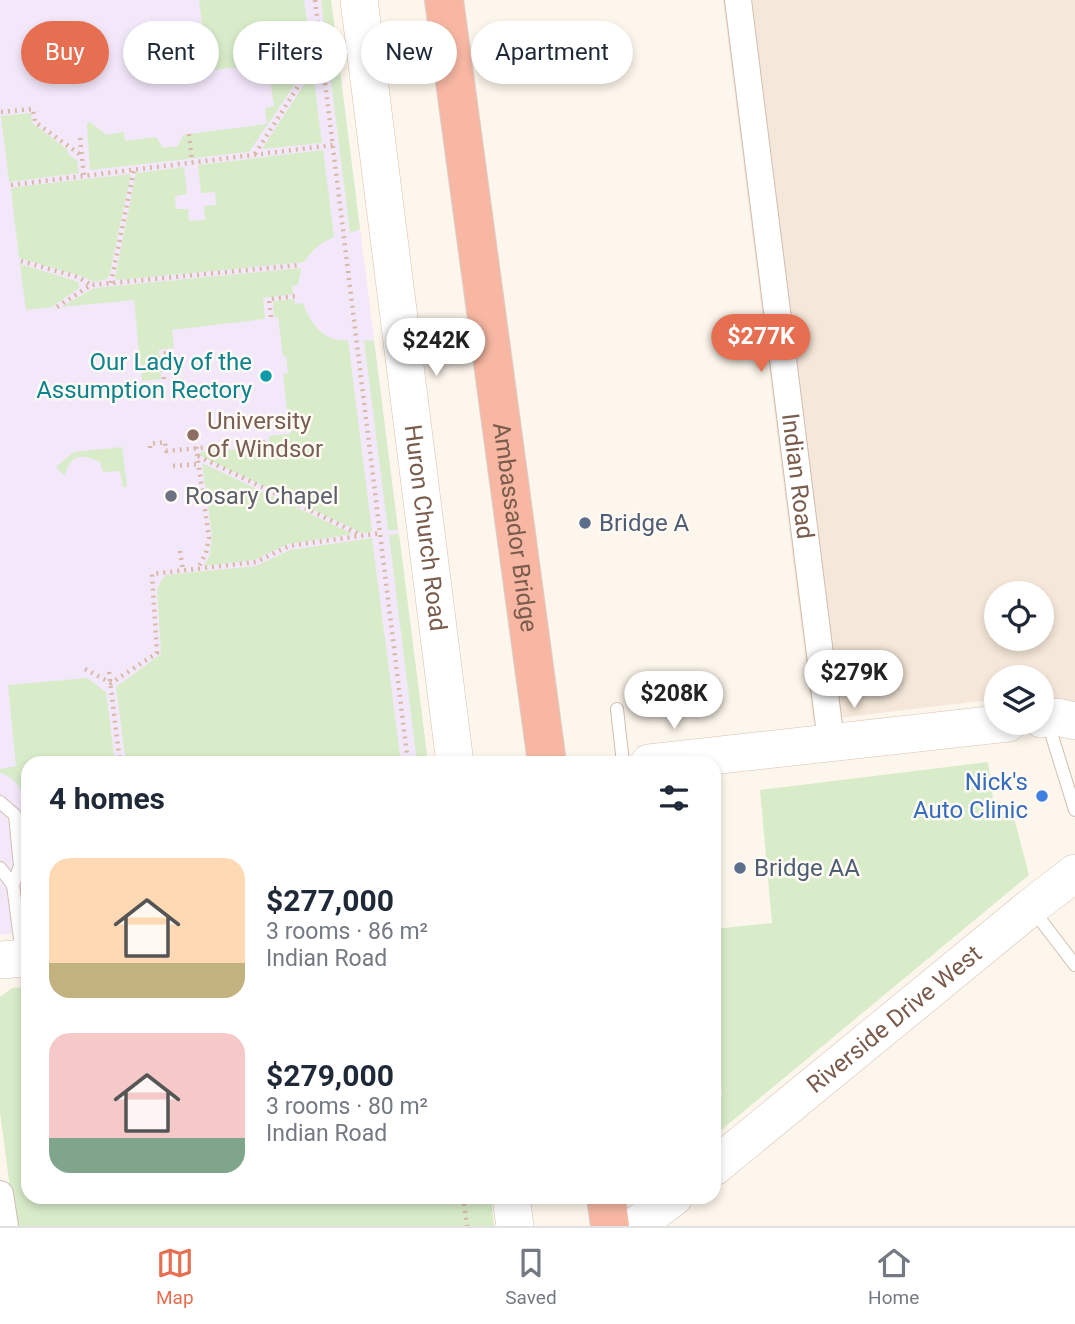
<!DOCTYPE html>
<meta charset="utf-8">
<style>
:root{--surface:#fff;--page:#f2f2f3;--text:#1f2937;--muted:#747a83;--line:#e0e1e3;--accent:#e76f51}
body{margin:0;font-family:Roboto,sans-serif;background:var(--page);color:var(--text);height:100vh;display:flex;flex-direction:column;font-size:26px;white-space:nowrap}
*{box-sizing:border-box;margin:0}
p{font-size:23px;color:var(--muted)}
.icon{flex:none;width:38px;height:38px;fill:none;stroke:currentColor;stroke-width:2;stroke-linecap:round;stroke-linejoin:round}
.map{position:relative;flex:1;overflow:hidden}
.details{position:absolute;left:21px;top:756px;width:700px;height:448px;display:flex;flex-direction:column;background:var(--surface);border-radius:21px;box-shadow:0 4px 10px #0003}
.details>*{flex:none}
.banner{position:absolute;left:21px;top:21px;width:700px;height:63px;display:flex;gap:14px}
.controls{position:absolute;left:984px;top:581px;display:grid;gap:14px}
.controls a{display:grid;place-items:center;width:70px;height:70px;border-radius:50%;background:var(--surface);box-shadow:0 4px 10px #0003;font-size:35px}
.price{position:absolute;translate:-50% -60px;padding:0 16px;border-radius:24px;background:#fff;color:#222;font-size:23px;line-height:46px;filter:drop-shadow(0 2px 4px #0008)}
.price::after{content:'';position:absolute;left:50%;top:42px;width:21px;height:16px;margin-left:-10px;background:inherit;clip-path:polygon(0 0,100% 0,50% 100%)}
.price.on{background:var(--accent);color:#fff}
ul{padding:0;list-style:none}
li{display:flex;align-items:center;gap:21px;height:175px;padding:0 28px}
li span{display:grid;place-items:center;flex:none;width:196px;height:140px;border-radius:21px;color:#555}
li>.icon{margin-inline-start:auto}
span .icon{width:84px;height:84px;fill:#fffc;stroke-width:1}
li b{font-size:30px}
h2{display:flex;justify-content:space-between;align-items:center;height:84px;padding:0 28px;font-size:30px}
.tag{padding:0 24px;border-radius:32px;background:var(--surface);box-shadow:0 4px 10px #0003;font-size:24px;line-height:63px}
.tag.on{background:var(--accent);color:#fff}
.menu{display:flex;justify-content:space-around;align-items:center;height:98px;border-top:2px solid var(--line);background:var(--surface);font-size:19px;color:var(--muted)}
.menu a{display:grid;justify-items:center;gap:4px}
.menu .on{color:var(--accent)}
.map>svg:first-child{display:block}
.residential{fill:#f5e8da;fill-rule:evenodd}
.education{fill:#f3e8fa}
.green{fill:#d8ecc9}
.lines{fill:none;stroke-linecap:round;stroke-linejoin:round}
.lane-casing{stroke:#d1beb0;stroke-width:14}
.street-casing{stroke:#d1beb0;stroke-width:28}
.secondary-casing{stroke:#d6c0b0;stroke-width:38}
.highway-casing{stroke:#dad1cd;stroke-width:40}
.path{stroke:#d9b8a5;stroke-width:4.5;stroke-dasharray:2 5;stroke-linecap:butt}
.lane{stroke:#fff;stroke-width:12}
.street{stroke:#fff;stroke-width:26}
.secondary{stroke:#fff;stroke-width:37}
.highway{stroke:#f7b7a3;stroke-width:38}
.culture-dot{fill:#0f9aa8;stroke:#fffaf3;stroke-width:2.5}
.education-dot{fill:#8d6e63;stroke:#fffaf3;stroke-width:2.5}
.worship-dot{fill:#6b7280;stroke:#fffaf3;stroke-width:2.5}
.service-dot{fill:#5c6f8a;stroke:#fffaf3;stroke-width:2.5}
.shop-dot{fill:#3f7fe0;stroke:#fffaf3;stroke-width:2.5}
.labels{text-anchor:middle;stroke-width:5;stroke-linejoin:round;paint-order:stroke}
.culture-label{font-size:24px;fill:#0d838f;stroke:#fffaf3;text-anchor:end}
.education-label{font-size:24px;fill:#785e54;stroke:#fffaf3;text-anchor:start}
.street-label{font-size:24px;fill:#7a5c4d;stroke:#fffaf3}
.worship-label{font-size:24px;fill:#5b616d;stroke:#fffaf3;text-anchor:start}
.service-label{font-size:24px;fill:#4e5e75;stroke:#fffaf3;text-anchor:start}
.shop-label{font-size:24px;fill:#366cbe;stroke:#fffaf3;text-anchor:end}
</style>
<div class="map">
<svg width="1075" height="1226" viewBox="0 0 1075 1226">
<rect width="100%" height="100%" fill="#fdf6ec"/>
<!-- residential -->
<path class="residential" d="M723 0H1075V701L1041 704V677H996V704L980 701 813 721ZM996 593H1041V639H996Z"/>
<!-- education -->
<path class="education" d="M0 0H331L428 763H28V932L0 935Z"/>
<!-- green -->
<g class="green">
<path d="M199 0H304L312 59 249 152 90 170 87 125 89 121 106 135 124 132 125 141 156 137 163 148 178 146 183 135 267 124 265 108 274 106 270 78H261L259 64 192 73 191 66 201 65 199 50 205 49Z"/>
<path d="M321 0H331L360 229 350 233Z"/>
<path d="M313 71 322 143 262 149Z"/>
<path d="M31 113 32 123 67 149 69 155 77 160 79 173 9 182 1 116Z"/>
<path d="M323 150 334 237C320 243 312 250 304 262L118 280 115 278 136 173 184 167 187 194 175 196 176 209H188L189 221 205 220 204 206 216 205 215 192 201 193 198 165Z"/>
<path d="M131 174 110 273 107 279 95 282 78 275 19 258 11 189 15 187Z"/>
<path d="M20 264 73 280 79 283V288L52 307 26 310Z"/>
<path d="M301 268 298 285 292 286 293 294 263 298 265 319 172 330 174 348 159 350 161 379 142 381 134 300 61 307 94 288Z"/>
<path d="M294 299 295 304 303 303C309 322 325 344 348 340L372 532 362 533 201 456 200 452 269 447V436L290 434 283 374 288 373 286 356H283L278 317H274L273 301Z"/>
<path d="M364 340 374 341 398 530H388Z"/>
<path d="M122 447 127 487H123L120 471 103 472 100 462C83 453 69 454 65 476L56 467 74 452Z"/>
<path d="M202 463 353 534 288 544 254 560 204 566 210 555 212 536Z"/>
<path d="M399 534 428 763H417L389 535Z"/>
<path d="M372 538 401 763H126L116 687 161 654 157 590 161 581 166 575 256 566 290 550Z"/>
<path d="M87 678 106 692 115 763H28V829C24 802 28 785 0 772V769L16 766 8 685Z"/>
<path d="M988 762 995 814 1012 810 1029 875 714 1136V1097L722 1096 714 1004V929L772 923 760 790Z"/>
<path d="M28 987V1197H491L494 1226H15L0 1112V997L12 988Z"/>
</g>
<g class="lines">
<!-- lane casing -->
<g class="lane-casing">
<g id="lane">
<path d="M617 709 623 763"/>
<path d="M1047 720 1075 810"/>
<path d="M0 802 15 815 20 866 13 885 22 954"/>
<path d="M0 868 13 885"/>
<path d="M1033 910 1075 965"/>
</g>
</g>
<!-- street casing -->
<g class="street-casing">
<g id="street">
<path id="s1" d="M738 0 831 742"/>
<path d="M0 1194 5 1226"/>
</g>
</g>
<!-- secondary casing -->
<g class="secondary-casing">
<g id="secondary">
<path id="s2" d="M359 0 455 763"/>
<path d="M1041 719 1057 717 1075 721"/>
<path d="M649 763 1008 723"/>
<path d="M0 960 28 958"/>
<path id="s3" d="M714 1167 1031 907 1075 873"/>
<path d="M511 1197 515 1226"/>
<path d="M635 1226 674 1197"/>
</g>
</g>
<!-- highway casing -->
<g class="highway-casing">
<g id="highway">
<path id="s4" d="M444 0 547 763"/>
<path d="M606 1197 610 1226"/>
</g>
</g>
<!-- path -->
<g class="path">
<path d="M315 0 408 763"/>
<path d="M1 112 33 109 35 122 82 156"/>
<path d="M189 134 192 162"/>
<path d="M80 138 84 176"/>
<path d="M255 154 320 52"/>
<path d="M11 185 333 145"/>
<path d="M21 261 78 277 91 285"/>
<path d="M111 283 134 170"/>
<path d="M57 307 91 285 300 265"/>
<path d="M271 317 269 299 298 296"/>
<path d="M164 379 161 354 174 352"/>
<path d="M195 440 209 538 206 553 198 568"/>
<path d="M150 448V444L165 442 166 451 265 442 264 437"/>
<path d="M198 456 361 535"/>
<path d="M173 466 198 464"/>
<path d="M180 551 183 570"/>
<path d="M85 669 111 683 157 653 152 574 256 562 289 546 380 533"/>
<path d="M109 672 120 763"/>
<path d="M463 1197 467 1226"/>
</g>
<!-- lane -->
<use href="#lane" class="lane"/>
<!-- street -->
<use href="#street" class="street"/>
<!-- secondary -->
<use href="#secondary" class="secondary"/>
<!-- highway -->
<use href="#highway" class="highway"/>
</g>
<!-- markers -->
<circle class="culture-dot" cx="266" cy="376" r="7"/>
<circle class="education-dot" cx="193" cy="435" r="7"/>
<circle class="worship-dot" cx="171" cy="496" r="7"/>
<g class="service-dot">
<circle cx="585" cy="523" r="7"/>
<circle cx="740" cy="868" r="7"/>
</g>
<circle class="shop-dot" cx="1042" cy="796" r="7"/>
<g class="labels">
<!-- culture labels -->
<g class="culture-label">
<text x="252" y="370">Our Lady of the<tspan x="252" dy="28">Assumption Rectory</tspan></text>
</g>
<!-- education labels -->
<g class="education-label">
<text x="207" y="429">University<tspan x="207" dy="28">of Windsor</tspan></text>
</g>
<!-- street labels -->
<g class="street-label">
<text dy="8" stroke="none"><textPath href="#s1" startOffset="480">Indian Road</textPath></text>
<text dy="8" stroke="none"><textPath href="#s2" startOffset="532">Huron Church Road</textPath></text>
<text dy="8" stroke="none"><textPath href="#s4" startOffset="532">Ambassador Bridge</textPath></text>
<text dy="8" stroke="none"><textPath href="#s3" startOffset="233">Riverside Drive West</textPath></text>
</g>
<!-- worship labels -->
<g class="worship-label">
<text x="185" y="504">Rosary Chapel</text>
</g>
<!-- service labels -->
<g class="service-label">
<text x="599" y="531">Bridge A</text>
<text x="754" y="876">Bridge AA</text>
</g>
<!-- shop labels -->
<g class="shop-label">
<text x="1028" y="790">Nick's<tspan x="1028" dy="28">Auto Clinic</tspan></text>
</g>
</g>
</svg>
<div class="controls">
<a><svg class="icon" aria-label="locate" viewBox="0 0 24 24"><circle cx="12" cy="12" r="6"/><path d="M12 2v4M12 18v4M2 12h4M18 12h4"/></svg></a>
<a><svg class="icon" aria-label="layers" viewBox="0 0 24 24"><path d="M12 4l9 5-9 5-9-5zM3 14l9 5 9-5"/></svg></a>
</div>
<b class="price on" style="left:761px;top:374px">$277K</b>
<b class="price" style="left:436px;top:378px">$242K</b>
<b class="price" style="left:854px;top:710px">$279K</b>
<b class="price" style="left:674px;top:731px">$208K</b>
<div class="banner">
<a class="tag on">Buy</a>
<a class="tag">Rent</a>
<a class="tag">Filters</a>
<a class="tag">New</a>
<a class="tag">Apartment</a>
</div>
<section class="details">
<h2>4 homes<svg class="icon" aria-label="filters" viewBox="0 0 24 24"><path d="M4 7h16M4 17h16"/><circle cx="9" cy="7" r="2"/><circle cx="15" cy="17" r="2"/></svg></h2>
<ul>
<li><span style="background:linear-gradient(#ffd9b3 75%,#c2b280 0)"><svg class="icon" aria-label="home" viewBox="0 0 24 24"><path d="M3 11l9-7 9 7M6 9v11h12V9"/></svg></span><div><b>$277,000</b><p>3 rooms · 86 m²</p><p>Indian Road</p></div></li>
<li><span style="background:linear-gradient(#f6c9c9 75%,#7fa58c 0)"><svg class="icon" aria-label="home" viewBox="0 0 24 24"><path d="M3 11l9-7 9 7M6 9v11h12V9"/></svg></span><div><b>$279,000</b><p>3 rooms · 80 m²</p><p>Indian Road</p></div></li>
</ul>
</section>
</div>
<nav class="menu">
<a class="on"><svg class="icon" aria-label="map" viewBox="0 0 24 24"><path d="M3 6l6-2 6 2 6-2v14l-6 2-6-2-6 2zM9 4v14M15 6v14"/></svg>Map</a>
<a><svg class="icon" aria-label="saved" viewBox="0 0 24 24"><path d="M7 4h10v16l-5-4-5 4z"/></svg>Saved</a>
<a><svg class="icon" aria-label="home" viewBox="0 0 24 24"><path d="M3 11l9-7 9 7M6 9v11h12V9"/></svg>Home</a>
</nav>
